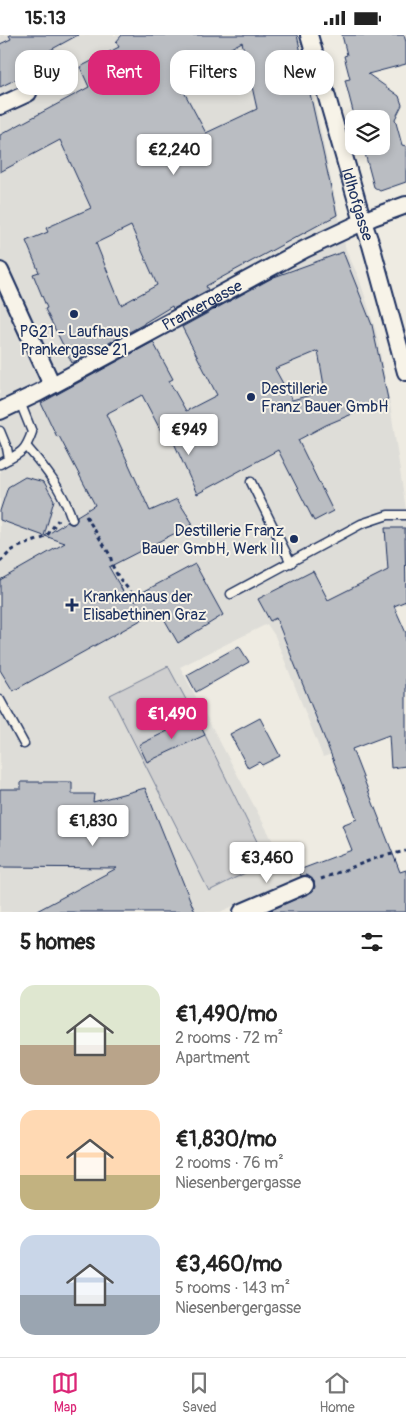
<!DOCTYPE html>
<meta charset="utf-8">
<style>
:root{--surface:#fff;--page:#f2f2f2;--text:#222;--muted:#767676;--line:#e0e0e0;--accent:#db2777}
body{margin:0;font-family:Pangolin,sans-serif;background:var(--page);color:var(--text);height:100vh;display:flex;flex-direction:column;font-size:19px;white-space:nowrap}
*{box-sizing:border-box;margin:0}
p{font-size:16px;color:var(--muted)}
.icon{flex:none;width:28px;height:28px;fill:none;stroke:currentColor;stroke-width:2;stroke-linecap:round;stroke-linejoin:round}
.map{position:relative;height:877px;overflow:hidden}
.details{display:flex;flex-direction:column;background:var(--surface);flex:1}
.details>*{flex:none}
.guide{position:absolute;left:15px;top:15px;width:376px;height:45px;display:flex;gap:10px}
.controls{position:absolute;left:345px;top:75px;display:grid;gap:10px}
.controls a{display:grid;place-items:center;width:45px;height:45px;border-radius:10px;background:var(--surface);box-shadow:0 2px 8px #0003;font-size:25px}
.price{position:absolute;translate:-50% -42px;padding:0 11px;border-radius:5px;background:#fff;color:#222;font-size:16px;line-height:32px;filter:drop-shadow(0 1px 2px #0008)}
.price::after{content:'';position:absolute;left:50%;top:30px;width:15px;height:11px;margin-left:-8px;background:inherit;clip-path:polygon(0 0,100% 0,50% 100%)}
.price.on{background:var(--accent);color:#fff}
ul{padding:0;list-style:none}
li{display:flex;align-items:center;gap:15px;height:125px;padding:0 20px}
li span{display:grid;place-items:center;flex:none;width:140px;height:100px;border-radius:15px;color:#555}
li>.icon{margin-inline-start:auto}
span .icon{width:60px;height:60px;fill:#fffc;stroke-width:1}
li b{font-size:21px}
h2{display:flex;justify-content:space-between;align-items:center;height:60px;padding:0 20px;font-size:21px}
.pill{padding:0 18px;border-radius:15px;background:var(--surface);box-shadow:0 2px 8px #0003;font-size:18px;line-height:45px}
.pill.on{background:var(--accent);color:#fff}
.status{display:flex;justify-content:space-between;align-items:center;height:35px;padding:0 25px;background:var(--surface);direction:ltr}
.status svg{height:14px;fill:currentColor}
.dock{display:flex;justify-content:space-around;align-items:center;height:70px;border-top:1px solid var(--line);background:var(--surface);font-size:14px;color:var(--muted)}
.dock a{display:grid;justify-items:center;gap:2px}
.dock .on{color:var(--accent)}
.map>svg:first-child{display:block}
.built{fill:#deddd8}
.green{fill:#cfcfcf;stroke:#757f96}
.building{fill:#babdc2;stroke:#1b2f5e;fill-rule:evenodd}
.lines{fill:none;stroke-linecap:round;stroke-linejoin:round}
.service-casing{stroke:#1b2f5e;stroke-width:11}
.minor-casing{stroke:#1b2f5e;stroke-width:20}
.path{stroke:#1b2f5e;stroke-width:3;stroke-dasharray:4 4;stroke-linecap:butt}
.service{stroke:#f7f3e8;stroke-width:8}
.minor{stroke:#f7f3e8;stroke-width:16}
.poi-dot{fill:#1b2f5e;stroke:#f7f3e8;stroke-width:2}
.labels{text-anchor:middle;stroke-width:4;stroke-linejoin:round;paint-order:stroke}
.street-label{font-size:16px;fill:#1b2f5e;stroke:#f7f3e8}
.poi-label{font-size:16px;fill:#1b2f5e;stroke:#f7f3e8;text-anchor:start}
</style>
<div class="status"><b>15:13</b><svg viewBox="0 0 49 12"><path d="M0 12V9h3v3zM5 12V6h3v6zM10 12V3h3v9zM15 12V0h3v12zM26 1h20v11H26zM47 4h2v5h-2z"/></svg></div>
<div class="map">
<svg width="406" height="877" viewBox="0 0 406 877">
<rect width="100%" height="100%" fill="#eeebe2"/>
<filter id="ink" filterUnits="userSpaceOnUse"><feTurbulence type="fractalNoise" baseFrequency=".02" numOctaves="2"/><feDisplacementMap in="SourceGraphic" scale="10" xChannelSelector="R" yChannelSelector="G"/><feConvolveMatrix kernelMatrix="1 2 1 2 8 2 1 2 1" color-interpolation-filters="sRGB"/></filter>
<g filter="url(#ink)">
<!-- built -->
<path class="built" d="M0 0H298L315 68 346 215 359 243 376 296 390 369 406 475V568L317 602 392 691 389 700 323 722 275 601 267 589 180 632 293 844 220 877H0Z"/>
<!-- green -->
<path class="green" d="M168 631 205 700 267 827 209 856 110 660Z"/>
<!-- building -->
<g class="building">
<path d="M9 0H78L32 25 40 41 25 40 0 52V9L11 4Z"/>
<path d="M122 0H297L337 180 206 251 208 255 173 274 172 271 144 288V289L72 328 45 274 47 273 33 239 39 237 26 206 48 197 46 193 91 173 60 105 0 137V100L89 52 80 32 119 12 116 7ZM242 7 257 74 206 98 176 42ZM131 191 157 250 121 270 96 208Z"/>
<path d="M342 0H404L406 7V29L368 39 399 61 402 70 395 84 402 110 406 111V147L380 156 374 152 363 111H381V84H355L345 45 350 44 344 21 347 20Z"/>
<path d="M343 217 372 290 388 364 326 390 298 405 333 476 314 486 278 415 197 459 170 399 164 402 142 360 106 379 150 476 177 464 193 489 109 532 128 565 195 529 223 580 178 608 159 575 13 656 0 635V545L65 508 45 501 67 487 71 489H74L77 485V481L95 470 59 401 57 402 41 368 153 307 173 344 169 346 186 376 217 360 182 292 274 242ZM318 316 325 356 292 365 275 334Z"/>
<path d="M25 442 44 447 54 465 44 501 0 485V476L8 452Z"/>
<path d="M385 493H405L406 566 394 571 406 598V731L391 733 389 700 352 714 400 837 406 835V877H267L313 856 315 852 314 846 307 840 301 841 299 835 352 815 342 790 357 784 276 583 270 586 258 564 313 536 328 565 388 535Z"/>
<path d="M239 611 249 627 196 657 187 640Z"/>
<path d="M196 682 205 700 147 727 139 710Z"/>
<path d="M260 683 280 721 262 730 259 727 248 733 230 699Z"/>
<path d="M21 747H72V759H94L93 767 145 753 195 877H35L117 833 0 832V754H21Z"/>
</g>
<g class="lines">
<!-- service casing -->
<g class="service-casing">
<g id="service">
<path d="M0 396 7 413 9 424"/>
<path d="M27 412C46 434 63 456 72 484"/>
<path d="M0 429C19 418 24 420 32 397L20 367"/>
<path d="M251 447 291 528"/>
<path d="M231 559 361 489 388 480H406"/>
<path d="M0 665 24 709"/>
</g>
</g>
<!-- minor casing -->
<g class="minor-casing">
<g id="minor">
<path id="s1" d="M309 0 363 187 371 210 406 337"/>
<path d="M0 71 28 58"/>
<path d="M0 236 52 350"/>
<path id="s2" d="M0 376 38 358 305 214 373 182 406 170"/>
<path d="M242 877 305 850"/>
</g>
</g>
<!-- path -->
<g class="path">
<path d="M86 481 110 520 113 532 119 543 135 562 141 580"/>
<path d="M0 527 11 516 18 512 46 502 58 485"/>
<path d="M321 844 379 822 406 816"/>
</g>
<!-- service -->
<use href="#service" class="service"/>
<!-- minor -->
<use href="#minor" class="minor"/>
</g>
</g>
<!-- markers -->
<g class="poi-dot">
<circle cx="74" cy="279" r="5"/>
<circle cx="251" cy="362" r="5"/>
<circle cx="294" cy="504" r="5"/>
<path d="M69.5 562.5h5v5h5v5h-5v5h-5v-5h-5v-5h5z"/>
</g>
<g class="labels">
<!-- street labels -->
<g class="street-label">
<text dy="6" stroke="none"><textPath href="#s1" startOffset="176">Idlhofgasse</textPath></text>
<text dy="6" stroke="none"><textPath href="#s2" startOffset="228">Prankergasse</textPath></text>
</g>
<!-- poi labels -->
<g class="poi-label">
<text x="74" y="302" text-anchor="middle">PG21 - Laufhaus<tspan x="74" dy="18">Prankergasse 21</tspan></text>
<text x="261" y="359">Destillerie<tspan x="261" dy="18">Franz Bauer GmbH</tspan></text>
<text x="284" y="501" text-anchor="end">Destillerie Franz<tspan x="284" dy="18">Bauer GmbH, Werk III</tspan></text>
<text x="83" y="567">Krankenhaus der<tspan x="83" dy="18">Elisabethinen Graz</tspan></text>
</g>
</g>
</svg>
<div class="controls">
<a><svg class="icon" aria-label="layers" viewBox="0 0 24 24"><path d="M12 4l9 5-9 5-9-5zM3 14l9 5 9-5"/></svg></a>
</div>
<b class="price" style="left:174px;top:141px">€2,240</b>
<b class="price" style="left:189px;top:421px">€949</b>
<b class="price on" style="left:172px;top:705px">€1,490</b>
<b class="price" style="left:93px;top:812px">€1,830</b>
<b class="price" style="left:267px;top:849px">€3,460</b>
<div class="guide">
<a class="pill">Buy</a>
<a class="pill on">Rent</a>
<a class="pill">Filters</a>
<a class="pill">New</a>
</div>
</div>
<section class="details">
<h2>5 homes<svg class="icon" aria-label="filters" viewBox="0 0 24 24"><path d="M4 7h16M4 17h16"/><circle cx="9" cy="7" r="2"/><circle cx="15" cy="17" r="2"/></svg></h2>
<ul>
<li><span style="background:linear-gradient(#dfe7d0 60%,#b9a48a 0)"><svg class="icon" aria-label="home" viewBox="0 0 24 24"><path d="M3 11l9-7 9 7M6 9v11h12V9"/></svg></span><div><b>€1,490/mo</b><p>2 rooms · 72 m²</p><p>Apartment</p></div></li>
<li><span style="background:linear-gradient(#ffd9b3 65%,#c2b280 0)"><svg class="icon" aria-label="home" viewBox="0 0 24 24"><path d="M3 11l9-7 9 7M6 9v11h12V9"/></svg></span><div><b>€1,830/mo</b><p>2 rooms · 76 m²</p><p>Niesenbergergasse</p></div></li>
<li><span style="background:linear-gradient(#c9d6e8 60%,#9aa5b1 0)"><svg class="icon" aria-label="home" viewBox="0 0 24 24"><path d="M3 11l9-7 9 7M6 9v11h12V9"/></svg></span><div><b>€3,460/mo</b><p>5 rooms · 143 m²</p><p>Niesenbergergasse</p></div></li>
</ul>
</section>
<nav class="dock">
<a class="on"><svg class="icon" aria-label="map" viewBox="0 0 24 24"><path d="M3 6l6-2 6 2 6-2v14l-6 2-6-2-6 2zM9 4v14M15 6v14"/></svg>Map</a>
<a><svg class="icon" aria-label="saved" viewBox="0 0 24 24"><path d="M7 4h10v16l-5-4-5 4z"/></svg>Saved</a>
<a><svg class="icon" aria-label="home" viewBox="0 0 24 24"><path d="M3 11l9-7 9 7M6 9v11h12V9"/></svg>Home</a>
</nav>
